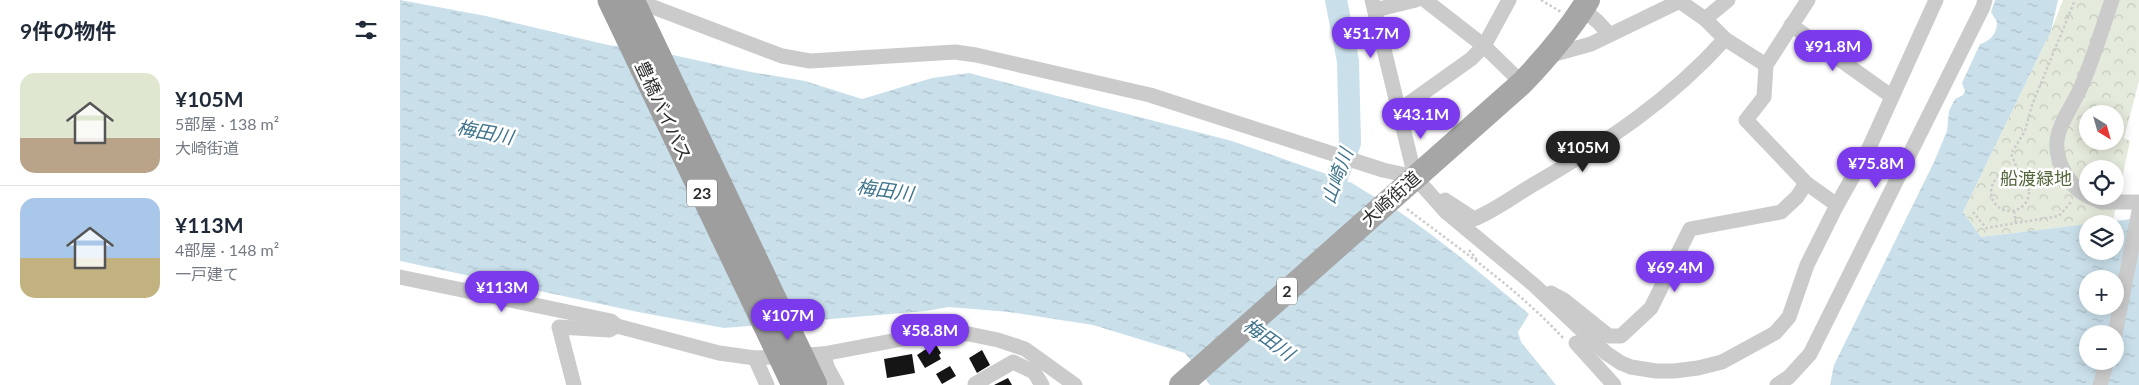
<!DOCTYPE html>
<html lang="ja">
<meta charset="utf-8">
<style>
:root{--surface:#fff;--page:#f2f2f3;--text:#1f2937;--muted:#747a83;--line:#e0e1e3;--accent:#7c3aed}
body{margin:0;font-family:Lato,"Noto Sans JP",sans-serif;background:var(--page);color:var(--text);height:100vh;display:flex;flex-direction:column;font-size:19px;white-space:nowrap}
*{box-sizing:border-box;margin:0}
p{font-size:16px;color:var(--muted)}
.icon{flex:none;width:28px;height:28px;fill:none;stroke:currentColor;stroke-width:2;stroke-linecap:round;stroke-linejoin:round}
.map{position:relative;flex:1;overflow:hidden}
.details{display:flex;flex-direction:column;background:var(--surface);width:400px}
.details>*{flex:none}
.needle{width:32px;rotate:143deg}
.tools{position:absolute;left:1679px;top:105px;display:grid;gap:10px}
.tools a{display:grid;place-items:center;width:45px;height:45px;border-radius:50%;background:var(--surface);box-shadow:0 2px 12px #0003;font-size:25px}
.price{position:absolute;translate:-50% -42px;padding:0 11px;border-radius:18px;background:var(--accent);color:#fff;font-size:16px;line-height:32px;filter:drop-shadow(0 1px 2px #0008)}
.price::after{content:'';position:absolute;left:50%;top:30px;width:15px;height:11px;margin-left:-8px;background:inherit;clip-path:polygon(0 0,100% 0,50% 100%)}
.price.current{background:#222;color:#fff}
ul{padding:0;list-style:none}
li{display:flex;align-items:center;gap:15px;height:125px;padding:0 20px}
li+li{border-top:1px solid var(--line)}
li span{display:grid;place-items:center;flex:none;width:140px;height:100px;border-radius:15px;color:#555}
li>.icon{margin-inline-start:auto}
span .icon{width:60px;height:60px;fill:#fffc;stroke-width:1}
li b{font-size:21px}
h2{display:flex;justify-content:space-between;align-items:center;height:60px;padding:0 20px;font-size:21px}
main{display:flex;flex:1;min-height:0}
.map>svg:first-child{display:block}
.park{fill:url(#park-crowns);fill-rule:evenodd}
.water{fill:url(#water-ripples);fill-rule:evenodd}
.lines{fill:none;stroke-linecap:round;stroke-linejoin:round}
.river{stroke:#c9dfea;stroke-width:22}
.building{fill:#151515}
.path{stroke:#cbcbcb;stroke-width:2.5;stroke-dasharray:2.5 2.5;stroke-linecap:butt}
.minor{stroke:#cbcbcb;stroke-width:15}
.primary{stroke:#a6a6a6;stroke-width:24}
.trunk{stroke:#9e9e9e;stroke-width:25}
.labels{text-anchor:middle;stroke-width:5;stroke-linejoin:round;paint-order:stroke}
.shield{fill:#fff;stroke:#6d6d6d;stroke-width:1}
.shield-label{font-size:16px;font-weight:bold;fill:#2e2e2e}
.street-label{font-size:18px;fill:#2e2e2e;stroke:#fff}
.park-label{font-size:18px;fill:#54673d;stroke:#fff}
.water-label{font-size:19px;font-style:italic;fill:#3f748c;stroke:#fff}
</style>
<main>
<section class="details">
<h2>9件の物件<svg class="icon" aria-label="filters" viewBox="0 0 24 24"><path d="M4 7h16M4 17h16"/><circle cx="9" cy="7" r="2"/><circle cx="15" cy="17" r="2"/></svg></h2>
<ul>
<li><span style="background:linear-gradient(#dfe7d0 65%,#b9a48a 0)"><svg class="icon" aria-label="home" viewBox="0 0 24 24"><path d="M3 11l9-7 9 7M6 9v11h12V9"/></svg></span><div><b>¥105M</b><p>5部屋 · 138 m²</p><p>大崎街道</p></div></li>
<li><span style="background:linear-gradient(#a9c7e8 60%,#c2b280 0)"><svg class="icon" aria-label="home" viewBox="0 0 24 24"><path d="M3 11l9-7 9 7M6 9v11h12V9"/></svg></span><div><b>¥113M</b><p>4部屋 · 148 m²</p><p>一戸建て</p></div></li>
</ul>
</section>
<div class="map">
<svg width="1739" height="385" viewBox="0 0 1739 385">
<defs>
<pattern id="park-crowns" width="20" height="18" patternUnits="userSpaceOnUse" patternTransform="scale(1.25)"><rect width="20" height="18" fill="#e5ebdc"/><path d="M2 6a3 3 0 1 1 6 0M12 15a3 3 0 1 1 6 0" fill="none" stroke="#c5cabd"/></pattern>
<pattern id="water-ripples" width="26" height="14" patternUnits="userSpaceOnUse" patternTransform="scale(1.25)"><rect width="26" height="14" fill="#c9dfea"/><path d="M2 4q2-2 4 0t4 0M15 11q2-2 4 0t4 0" fill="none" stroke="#adc0c9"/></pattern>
</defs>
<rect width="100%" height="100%" fill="#fff"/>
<!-- park -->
<path class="park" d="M1663 0H1739V81L1724 138 1730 141 1713 221 1581 237 1563 212 1651 31ZM1688 114H1715V141H1688ZM1688 169H1715V196H1688Z"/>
<!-- water -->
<g class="water">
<path d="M0 0 86 16 208 45 259 52 351 72 405 81 462 99 532 78 569 73 832 141 952 183C968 194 985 202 1001 213 1046 244 1087 278 1129 314L1118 332 1121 342 1156 385H810L785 353 693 325 609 312 549 307 526 311 324 328 238 312 0 261Z"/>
<path d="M1595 0H1658L1651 31 1563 212 1581 237 1687 224 1688 251H1715V224H1692L1739 218V385H1430L1434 365 1534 162 1547 131 1549 111 1555 99 1563 95 1565 91 1562 83 1580 44C1591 41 1597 33 1597 22L1591 12ZM1688 279H1715V306H1688ZM1688 334H1715V361H1688Z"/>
</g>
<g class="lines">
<!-- river -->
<path class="river" d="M927 204 950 143 948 61 936 0"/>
</g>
<!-- building -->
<g class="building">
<path d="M535 343 541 353 539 355 541 359 525 368 517 355Z"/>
<path d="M582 350 590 365 577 373 569 358Z"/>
<path d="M512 354 515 373 487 378 484 359Z"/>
<path d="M550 366 556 376 542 384 536 374Z"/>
<path d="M608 378 612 385H594Z"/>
</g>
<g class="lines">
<!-- path -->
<g class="path">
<path d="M1141 0 1161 12"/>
<circle cx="1610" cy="192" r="19"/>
<path d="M1620 175 1611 154 1625 131 1632 105 1675 0"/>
<path d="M1007 209C1061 250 1118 289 1164 339"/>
<path d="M1614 211 1616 224"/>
<path d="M1573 212 1586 228 1659 216 1671 202"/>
<path d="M1069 250 1078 261"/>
</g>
<!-- minor -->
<g class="minor">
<path d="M972 0 1015 177 1046 212 1134 285 1206 353 1221 363 1231 367 1256 371H1274L1298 368 1322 362 1375 333 1389 317 1407 265 1437 205 1469 148 1536 0"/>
<path d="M1025 0 1084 46 1122 83"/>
<path d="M1278 0 1305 19 1325 39 1366 65"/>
<path d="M1408 0 1366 65 1364 97 1346 120 1406 183 1437 205"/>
<path d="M229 4 253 7 382 56 410 61 555 52 576 55 750 95 983 170 1015 177"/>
<path d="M1183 9 1198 22 1209 34"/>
<path d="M975 10 1016 0"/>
<path d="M1305 19 1328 0"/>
<path d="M1391 25 1491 96"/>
<path d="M1148 56 1191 44 1280 1"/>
<path d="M998 111 1071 59 1084 46 1109 0"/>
<path d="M1688 196C1678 192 1672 184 1666 175 1644 138 1666 120 1681 87 1693 59 1702 29 1712 0"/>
<path d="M1688 196 1701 202H1739"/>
<path d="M1045 200 1074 219C1096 210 1115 195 1136 183 1208 141 1269 101 1325 39"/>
<path d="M0 277 211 321 217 326"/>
<path d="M1151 293 1164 300 1209 336H1221L1251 308 1290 229 1381 212 1397 197 1406 183"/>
<path d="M1715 334 1739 211"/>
<path d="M1176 343 1214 385"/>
<path d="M423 354 428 369 437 385"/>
<path d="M355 358 367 385"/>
<path d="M174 385 159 327 209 330 217 326 319 353 355 358 423 354 513 337 544 333 569 334 598 340 625 349 675 385"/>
<path d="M576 385 575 384 613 362 634 372 642 385"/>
<path d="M1377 385 1389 377 1410 354 1583 7 1585 0"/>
<path d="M1700 385 1707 361"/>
</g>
<!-- primary -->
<path class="primary" d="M781 385 1122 83C1147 57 1169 31 1188 0"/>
<!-- trunk -->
<g class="trunk">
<path d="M210 0 394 385"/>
<path d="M232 0 415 385"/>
</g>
</g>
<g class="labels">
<!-- shield labels -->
<g class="shield">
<rect x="287" y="179.5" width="30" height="27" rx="4"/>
<rect x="877" y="277.5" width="20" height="27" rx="4"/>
</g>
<g class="shield-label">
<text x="302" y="199">23</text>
<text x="887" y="297">2</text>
</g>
<!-- street labels -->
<g class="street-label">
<text transform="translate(263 111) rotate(65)" y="6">豊橋バイパス</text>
<text transform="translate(991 199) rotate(-42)" y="6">大崎街道</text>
</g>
<!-- park labels -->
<g class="park-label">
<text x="1636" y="185">船渡緑地</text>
</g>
<!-- water labels -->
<g class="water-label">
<text transform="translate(85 132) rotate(11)" y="7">梅田川</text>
<text transform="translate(937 176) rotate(-70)" y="7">山崎川</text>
<text transform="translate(485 190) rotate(8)" y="7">梅田川</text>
<text transform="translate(869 339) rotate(36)" y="7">梅田川</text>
</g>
</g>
</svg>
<div class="tools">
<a><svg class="needle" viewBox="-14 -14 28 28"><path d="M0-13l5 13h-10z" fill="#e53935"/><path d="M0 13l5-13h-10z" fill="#747a83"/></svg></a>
<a><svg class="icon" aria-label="locate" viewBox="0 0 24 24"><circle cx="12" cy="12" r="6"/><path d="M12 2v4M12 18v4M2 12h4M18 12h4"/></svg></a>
<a><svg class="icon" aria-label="layers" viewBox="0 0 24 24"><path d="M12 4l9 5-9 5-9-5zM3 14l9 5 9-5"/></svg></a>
<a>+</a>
<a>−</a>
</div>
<b class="price" style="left:971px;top:59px">¥51.7M</b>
<b class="price" style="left:1433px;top:72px">¥91.8M</b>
<b class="price" style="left:1021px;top:140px">¥43.1M</b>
<b class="price current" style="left:1183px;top:173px">¥105M</b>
<b class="price" style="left:1476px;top:189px">¥75.8M</b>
<b class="price" style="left:1275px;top:293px">¥69.4M</b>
<b class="price" style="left:102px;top:313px">¥113M</b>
<b class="price" style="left:388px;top:341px">¥107M</b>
<b class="price" style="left:530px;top:356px">¥58.8M</b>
</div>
</main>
